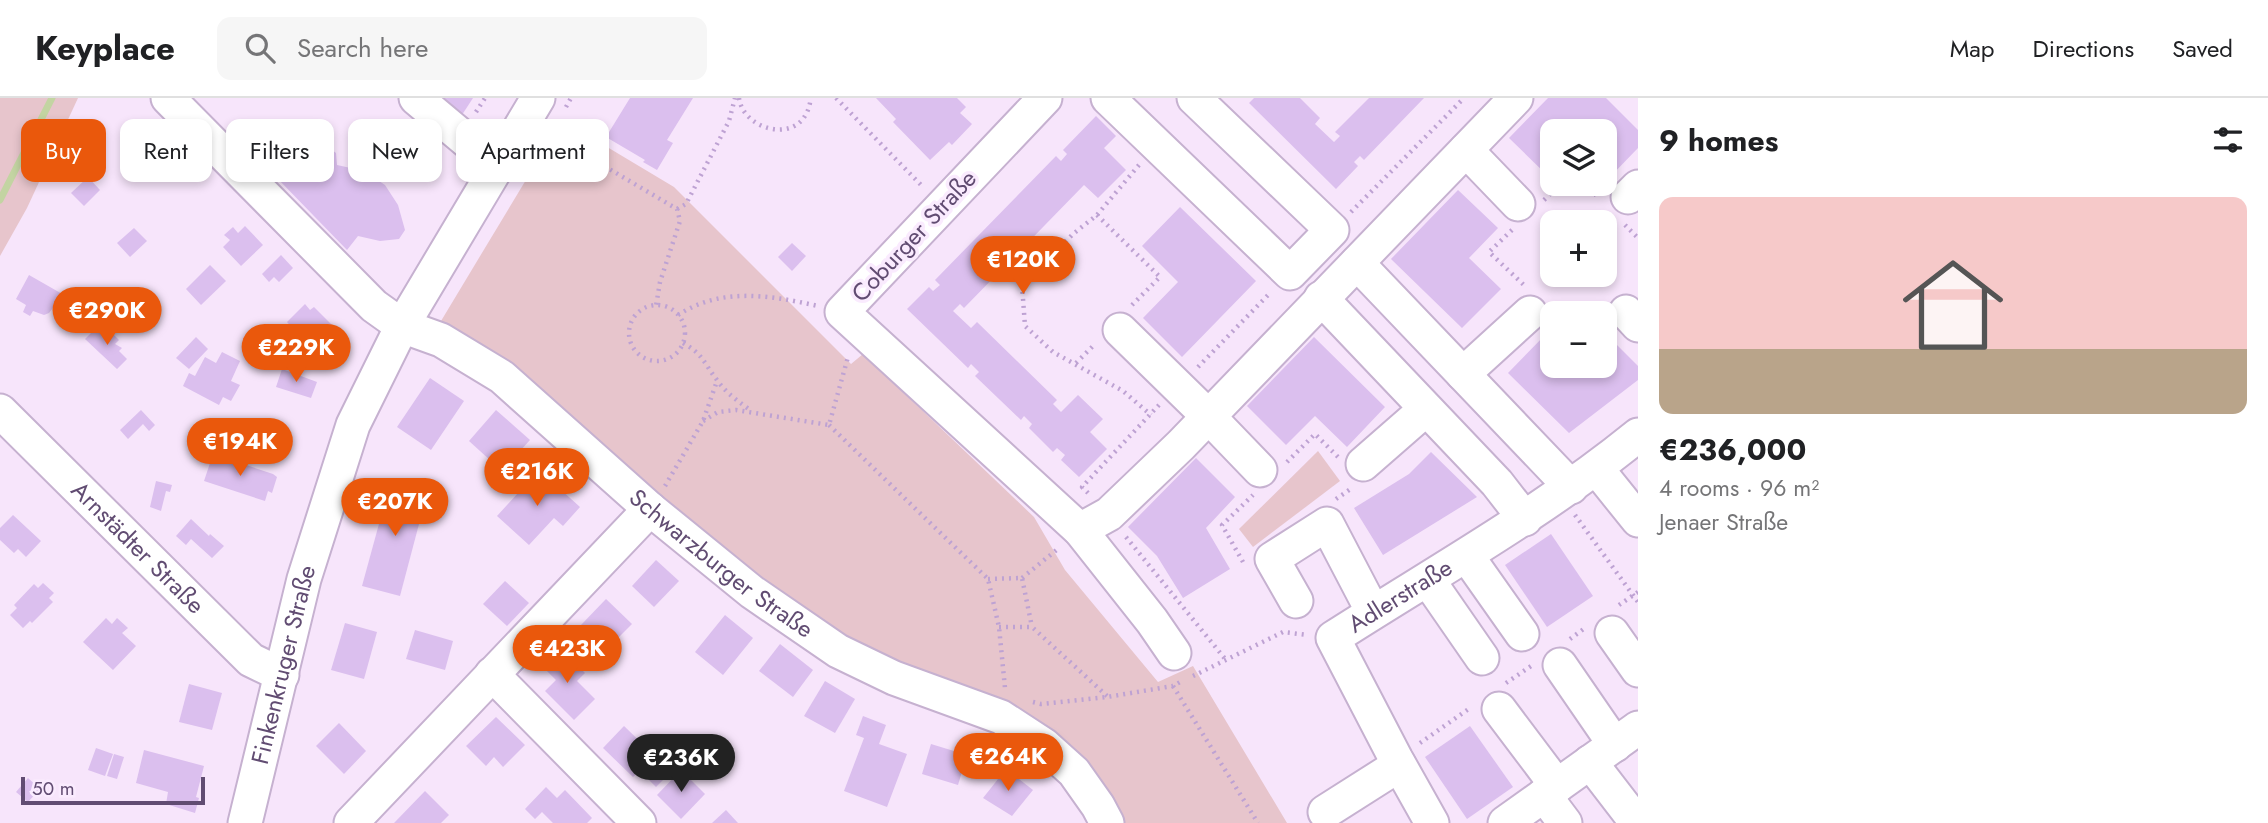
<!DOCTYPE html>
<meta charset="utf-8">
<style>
:root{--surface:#fff;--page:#f6f6f6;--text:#202124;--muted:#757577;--line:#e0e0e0;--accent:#ea580c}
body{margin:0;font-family:Jost,sans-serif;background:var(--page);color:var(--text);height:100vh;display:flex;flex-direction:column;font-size:26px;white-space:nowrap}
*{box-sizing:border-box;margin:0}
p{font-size:23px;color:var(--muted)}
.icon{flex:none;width:38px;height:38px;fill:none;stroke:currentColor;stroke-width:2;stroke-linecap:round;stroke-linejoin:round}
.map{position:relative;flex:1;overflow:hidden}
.side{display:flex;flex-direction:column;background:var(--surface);width:630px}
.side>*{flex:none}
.top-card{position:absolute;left:21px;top:21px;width:665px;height:63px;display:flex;gap:14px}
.buttons{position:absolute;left:1540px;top:21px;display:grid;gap:14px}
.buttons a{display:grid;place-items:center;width:77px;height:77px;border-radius:14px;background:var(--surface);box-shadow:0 4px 10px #0003;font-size:35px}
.scale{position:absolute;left:21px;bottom:18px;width:184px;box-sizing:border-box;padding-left:7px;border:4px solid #614c72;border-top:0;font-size:19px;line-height:24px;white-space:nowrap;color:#614c72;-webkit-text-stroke:5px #faebfe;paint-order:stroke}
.price{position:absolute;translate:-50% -60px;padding:0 16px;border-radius:24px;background:var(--accent);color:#fff;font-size:23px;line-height:46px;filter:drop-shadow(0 2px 4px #0008)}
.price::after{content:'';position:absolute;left:50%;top:42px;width:21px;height:16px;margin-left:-10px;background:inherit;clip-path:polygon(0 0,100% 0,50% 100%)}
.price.selected{background:#222;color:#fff}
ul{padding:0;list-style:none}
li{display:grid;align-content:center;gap:14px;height:371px;padding:0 21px}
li+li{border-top:2px solid var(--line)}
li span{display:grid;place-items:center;height:217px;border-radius:14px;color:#555}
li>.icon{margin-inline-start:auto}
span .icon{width:126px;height:126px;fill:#fffc;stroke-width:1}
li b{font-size:30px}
h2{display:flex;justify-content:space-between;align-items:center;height:84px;padding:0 21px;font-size:30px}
.tag{padding:0 24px;border-radius:14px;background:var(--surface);box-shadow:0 4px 10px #0003;font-size:24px;line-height:63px}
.tag.selected{background:var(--accent);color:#fff}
header{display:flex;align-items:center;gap:42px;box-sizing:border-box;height:98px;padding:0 35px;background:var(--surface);border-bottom:2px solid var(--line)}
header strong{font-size:33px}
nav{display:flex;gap:38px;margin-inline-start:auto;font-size:24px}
.search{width:490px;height:63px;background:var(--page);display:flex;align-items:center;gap:18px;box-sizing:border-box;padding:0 24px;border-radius:14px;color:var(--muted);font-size:26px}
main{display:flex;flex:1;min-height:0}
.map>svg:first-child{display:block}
.green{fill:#e7c5cc}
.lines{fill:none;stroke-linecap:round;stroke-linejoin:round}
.stream{stroke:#c3d4a2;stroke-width:7}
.building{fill:#dbbfee}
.minor-casing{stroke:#c6b1d0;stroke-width:37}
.path{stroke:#bea2d3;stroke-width:4.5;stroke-dasharray:2 5;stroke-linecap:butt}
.minor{stroke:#fff;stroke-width:33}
.labels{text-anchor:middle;stroke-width:7;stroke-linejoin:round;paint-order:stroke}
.street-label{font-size:24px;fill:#614c72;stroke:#faebfe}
</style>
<header>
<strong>Keyplace</strong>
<div class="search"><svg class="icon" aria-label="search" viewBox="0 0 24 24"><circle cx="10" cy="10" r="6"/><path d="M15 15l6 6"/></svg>Search here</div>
<nav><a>Map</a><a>Directions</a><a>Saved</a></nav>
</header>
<main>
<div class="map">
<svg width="1638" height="725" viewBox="0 0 1638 725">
<rect width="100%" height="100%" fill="#f7e5fb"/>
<!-- green -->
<g class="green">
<path d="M0 0H78L27 110 0 158Z"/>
<path d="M562 22 674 89 851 266 863 256 1034 419 1065 472 1158 584 1193 568 1287 725H1119L1099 692 930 583 832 535 731 459 438 228Z"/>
<path d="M1318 353 1340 383 1253 449 1239 431Z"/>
</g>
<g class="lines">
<!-- stream -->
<path class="stream" d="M0 102 52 0"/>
</g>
<!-- building -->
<g class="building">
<path d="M439 0H473L458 23Z"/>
<path d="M630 0H693L667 42 673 45 657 72 643 64 645 62 606 39Z"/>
<path d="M876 0H957L966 9 960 15 972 26 952 47 949 44 930 62 893 24 896 21Z"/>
<path d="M1254 0H1300L1320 20 1315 26 1334 44 1340 38 1335 34 1369 0H1424L1364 62 1360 58 1354 64 1358 68 1336 91 1249 5Z"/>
<path d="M1548 0H1606L1638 32V50L1609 80 1605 77V33H1552V75L1549 79 1509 40Z"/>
<path d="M1096 18 1116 38 1104 50 1126 72 1098 100 1084 87 964 210 960 206 953 213 971 230 977 224 1057 302 1053 306 1061 314 1078 297 1103 321 1090 334 1107 351 1079 379 1061 362 1065 357 1057 350 1053 354 1029 330 1032 326 1024 318 1021 322 975 278 979 274 971 266 968 270 907 211 929 189 933 193 940 187 935 182 1056 58 1061 63 1067 56 1063 52Z"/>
<path d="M315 39 336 55 337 67 364 73 385 87 398 107 405 132 399 141 380 143 358 138 347 152 279 82Z"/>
<path d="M88 79 100 92 84 108 71 95Z"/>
<path d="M1458 92 1498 130 1469 160 1501 191 1462 230 1391 161Z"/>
<path d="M1180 109 1256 183 1182 259 1143 220 1178 184 1142 148Z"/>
<path d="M245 128 263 147 241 168 223 149 230 142 224 137 233 129 238 135Z"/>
<path d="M134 130 147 143 130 159 117 145Z"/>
<path d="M792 145 806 158 792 173 778 159Z"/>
<path d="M281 157 293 170 279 184 274 179 269 184 262 176Z"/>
<path d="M210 167 226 183 201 207 186 191Z"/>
<path d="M29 177 64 197 61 205 56 206 49 215 44 217 33 213 30 218 23 214 26 207 16 201Z"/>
<path d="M305 206 310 212 314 209 339 234 316 256 321 261 311 269 296 254 306 245 287 224Z"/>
<path d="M97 229 103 236 108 231 119 242 115 246 122 250 119 253 127 261 117 271 85 241Z"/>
<path d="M1547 235 1552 241V268H1605V235L1638 268V282L1569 335 1508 275Z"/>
<path d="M196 239 208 251 189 271 176 260Z"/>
<path d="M1314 239 1385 309 1347 349 1315 318 1286 347 1247 308Z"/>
<path d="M222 254 240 263 231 283 240 287 231 303 223 299 219 307 183 288 189 275 195 278 205 259 216 265Z"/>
<path d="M282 271 317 284 311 300 276 289Z"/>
<path d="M430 280 464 303 431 352 397 329Z"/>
<path d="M141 312 155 327 149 333 143 326 128 341 120 332Z"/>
<path d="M496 312 530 342 502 373 469 343Z"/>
<path d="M1431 354 1477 399 1383 457 1354 410 1409 376Z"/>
<path d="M213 356 273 376 277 379 272 395 268 393 265 403 204 383Z"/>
<path d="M1196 360 1235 399 1206 430 1230 471 1183 500 1157 458 1128 429Z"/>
<path d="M539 372 580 409 563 428 554 420 529 447 497 418Z"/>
<path d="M391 382 428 392 400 498 362 488Z"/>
<path d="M156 383 172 387 170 394 166 393 161 413 150 409Z"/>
<path d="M13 417 41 443 26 459 18 451 14 455 0 442V430Z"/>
<path d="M191 421 209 438 210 436 224 448 212 460 191 441 186 447 176 438Z"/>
<path d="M1551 436 1593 498 1547 529 1505 467Z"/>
<path d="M656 462 679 483 654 509 632 488Z"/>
<path d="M505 483 529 505 507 528 483 506Z"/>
<path d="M43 485 54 495 49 500 53 504 32 525 30 523 23 530 10 517 17 510 14 507 34 486 38 490Z"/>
<path d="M606 501 632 526 607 551 581 527Z"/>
<path d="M725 517 753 540 723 577 695 554Z"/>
<path d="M106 520 112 526 117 520 128 530 122 535 136 548 113 572 83 544Z"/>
<path d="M345 525 377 534 364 581 331 572Z"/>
<path d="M415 532 453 543 445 572 406 561Z"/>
<path d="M780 546 813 572 793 599 759 573Z"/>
<path d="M560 550 585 575 577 583 595 601 574 622 545 593 556 582 542 568Z"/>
<path d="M825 583 855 601 835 635 804 618Z"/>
<path d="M189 586 222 595 212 632 179 624Z"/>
<path d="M863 618 886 627 879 646 907 656 887 709 844 693 864 640 856 637Z"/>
<path d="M496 619 525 647 503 669 494 659 486 668 466 648Z"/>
<path d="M339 625 366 653 344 676 316 648Z"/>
<path d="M624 628 655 658 633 679 603 650Z"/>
<path d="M1470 628 1513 689 1467 721 1425 659Z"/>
<path d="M931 646 967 657 958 687 922 676Z"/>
<path d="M96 650 113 656 105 678 88 672Z"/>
<path d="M144 652 204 668 196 699 199 700 195 715 166 706 168 694 136 685Z"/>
<path d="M114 656 124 659 117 681 107 678Z"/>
<path d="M669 660 677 668 656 689 648 681Z"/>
<path d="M1006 671 1033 692 1012 718 983 700Z"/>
<path d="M681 672 705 696 681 721 657 697Z"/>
<path d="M28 680 40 691 28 704 16 694Z"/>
<path d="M546 689 557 700 565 692 592 720 587 725H553L542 714 535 721 525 711Z"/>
<path d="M425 693 449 717 441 725H394Z"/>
<path d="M726 712 738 725H712Z"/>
</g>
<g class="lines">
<!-- minor casing -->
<g class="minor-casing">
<g id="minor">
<path id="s1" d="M168 0 374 208 402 228 441 242 502 279 650 411 752 494 838 553 894 580 1001 619 1044 647 1074 674 1098 708 1107 725"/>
<path d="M416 0 497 68"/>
<path d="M1045 0 842 214 1080 432 1152 523 1174 555"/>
<path d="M1108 0 1290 175 1332 132 1194 0"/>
<path d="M1466 52 1518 106"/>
<path d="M1628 99 1638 89"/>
<path d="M1357 165 1571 389"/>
<path d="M1321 200 1497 385 1525 421"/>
<path d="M1626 214 1638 227"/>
<path d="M1120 232 1208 318 1260 372"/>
<path d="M1463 276 1530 215"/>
<path id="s2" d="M0 313 251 562 282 577"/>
<path d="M1363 366 1426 311"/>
<path d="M1597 371 1638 422"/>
<path d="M1080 432 1109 416 1181 347 1516 0"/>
<path d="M1467 458 1522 536"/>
<path d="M1428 482 1482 560"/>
<path d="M1296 503 1272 461 1327 426 1373 514"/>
<path d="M1612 535 1638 572"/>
<path d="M1560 567 1615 647"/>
<path d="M492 576 639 725"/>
<path d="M1499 611 1557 688"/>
<path d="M1590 664 1637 725"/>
<path d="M1544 697 1565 725"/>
<path d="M1325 714 1399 667"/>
<path id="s3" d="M245 725 304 481 353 327 402 228 538 0"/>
<path d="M351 725 650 411"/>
<path id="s4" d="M1432 725 1396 661 1333 540C1436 474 1542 415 1638 337"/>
<path d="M1505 725 1638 630"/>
</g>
</g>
<!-- path -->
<g class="path">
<path d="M739 0C743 30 791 45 806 16 809 11 810 5 811 0"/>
<path d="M836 0 924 90"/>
<path d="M566 9 571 0"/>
<path d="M476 14 485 0"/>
<path d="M550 36 677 111 680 123 660 184 656 208"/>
<path d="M1139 67 1097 117 1073 136 1022 187 1025 228 1053 254 1123 293 1151 317"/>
<path d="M1585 86 1599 100"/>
<path d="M1544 102 1561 86"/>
<path d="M677 111 686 106 729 23 735 0"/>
<path d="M1351 114 1464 0"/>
<path d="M1097 117 1160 179 1130 209"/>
<path d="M1625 127 1638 140"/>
<path d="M1512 132 1489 154 1526 189"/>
<circle cx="657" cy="235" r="28"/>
<path d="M678 217C721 189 769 197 818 208"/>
<path d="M683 245C704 257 703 264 717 282 726 295 738 303 750 312"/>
<path d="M1076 265 1095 246"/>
<path d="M1198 269 1270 195"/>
<path d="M703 323 718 314 736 312 829 327 848 259"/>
<path d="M829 327 988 481 999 529 1005 590"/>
<path d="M1287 364 1315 336 1338 359"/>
<path d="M665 388 703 323 717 283"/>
<path d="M1088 395 1082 389 1159 307"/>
<path d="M1336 401 1352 390"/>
<path d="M1575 417 1638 504"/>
<path d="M1126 439 1226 562"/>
<path d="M1243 464 1222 427 1253 397"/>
<path d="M1022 480 1059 450"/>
<path d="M988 481 1022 480 1032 529"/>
<path d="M1619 507 1638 494"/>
<path d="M999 529H1032L1107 598"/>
<path d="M1570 541 1585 530"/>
<path d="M1193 578 1283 534 1308 537"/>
<path d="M1506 585 1534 566"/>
<path d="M1173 588 1258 725"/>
<path d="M1033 604 1041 606 1107 599 1173 588 1182 583"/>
<path d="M1420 645 1470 610"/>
</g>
<!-- minor -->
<use href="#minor" class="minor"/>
</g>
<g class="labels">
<!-- street labels -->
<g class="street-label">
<text transform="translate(914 138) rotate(-47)" y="8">Coburger Straße</text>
<text dy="8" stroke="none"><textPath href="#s2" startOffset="194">Arnstädter Straße</textPath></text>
<text dy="8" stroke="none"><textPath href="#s1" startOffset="728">Schwarzburger Straße</textPath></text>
<text dy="8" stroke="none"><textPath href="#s4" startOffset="289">Adlerstraße</textPath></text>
<text dy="8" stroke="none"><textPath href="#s3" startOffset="163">Finkenkruger Straße</textPath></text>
</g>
</g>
</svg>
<div class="buttons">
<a><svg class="icon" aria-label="layers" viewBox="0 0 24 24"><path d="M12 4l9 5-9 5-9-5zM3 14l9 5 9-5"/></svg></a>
<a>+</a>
<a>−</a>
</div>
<div class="scale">50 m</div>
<b class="price" style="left:1023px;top:198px">€120K</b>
<b class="price" style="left:107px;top:249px">€290K</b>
<b class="price" style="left:296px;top:286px">€229K</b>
<b class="price" style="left:240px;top:380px">€194K</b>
<b class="price" style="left:537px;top:410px">€216K</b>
<b class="price" style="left:395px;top:440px">€207K</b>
<b class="price" style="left:567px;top:587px">€423K</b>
<b class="price" style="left:1008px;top:695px">€264K</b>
<b class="price selected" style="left:681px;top:696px">€236K</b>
<div class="top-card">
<a class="tag selected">Buy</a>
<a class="tag">Rent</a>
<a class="tag">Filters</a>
<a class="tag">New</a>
<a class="tag">Apartment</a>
</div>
</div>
<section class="side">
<h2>9 homes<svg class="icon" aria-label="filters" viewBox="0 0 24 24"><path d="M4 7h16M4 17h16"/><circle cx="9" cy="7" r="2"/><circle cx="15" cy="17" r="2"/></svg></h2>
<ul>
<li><span style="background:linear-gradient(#f6c9c9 70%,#b9a48a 0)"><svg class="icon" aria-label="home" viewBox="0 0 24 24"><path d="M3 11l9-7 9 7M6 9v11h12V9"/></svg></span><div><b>€236,000</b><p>4 rooms · 96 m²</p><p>Jenaer Straße</p></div></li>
</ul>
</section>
</main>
